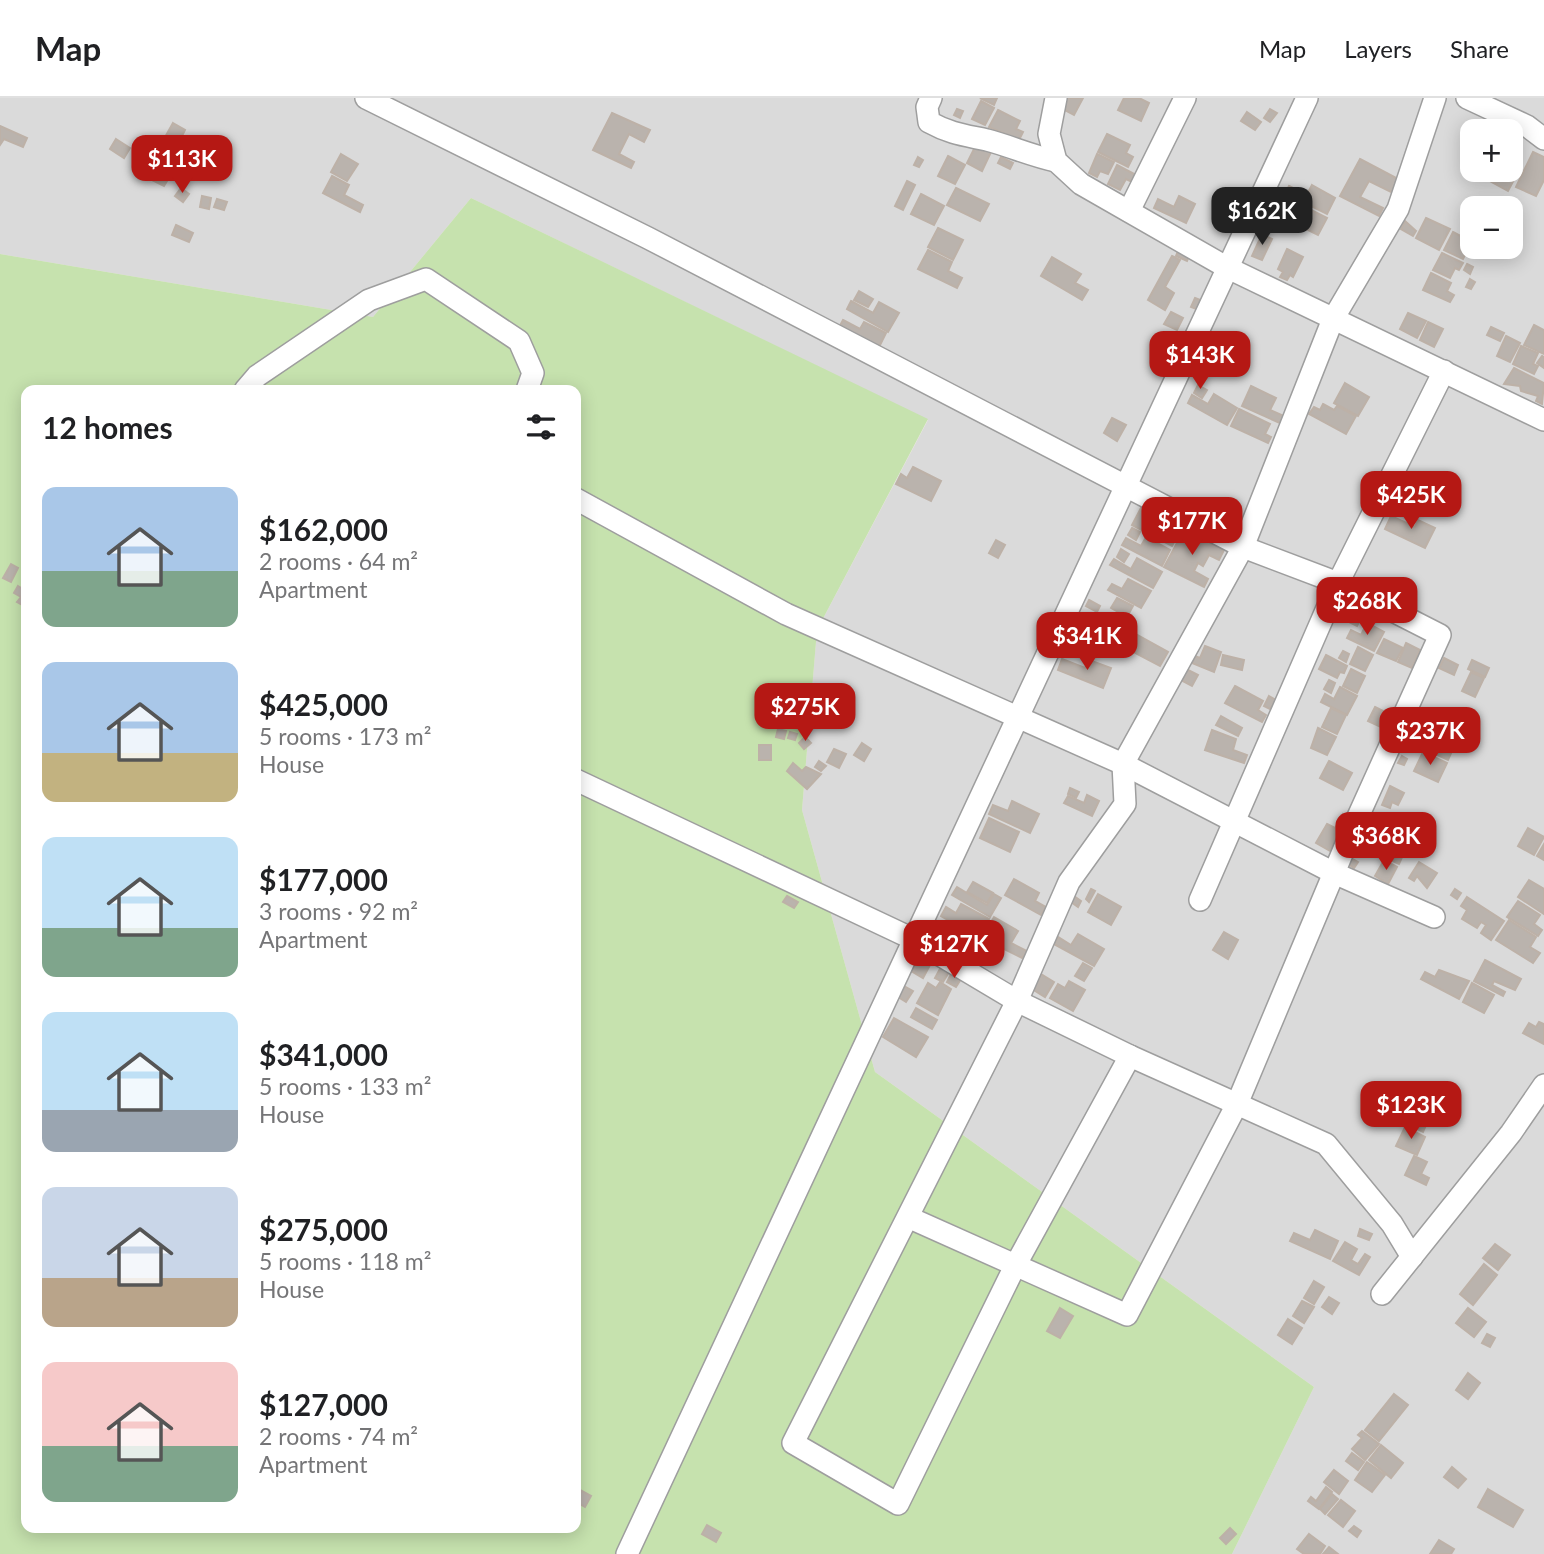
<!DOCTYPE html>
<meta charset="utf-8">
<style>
:root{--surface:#fff;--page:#f6f6f6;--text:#202124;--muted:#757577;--line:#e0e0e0;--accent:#b51814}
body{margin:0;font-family:Lato,sans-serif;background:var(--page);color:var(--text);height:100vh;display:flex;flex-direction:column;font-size:26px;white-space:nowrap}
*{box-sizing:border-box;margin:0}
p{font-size:23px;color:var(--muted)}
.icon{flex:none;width:38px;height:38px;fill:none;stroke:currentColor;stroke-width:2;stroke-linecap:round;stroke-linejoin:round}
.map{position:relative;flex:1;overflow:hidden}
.drawer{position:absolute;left:21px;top:287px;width:560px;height:1148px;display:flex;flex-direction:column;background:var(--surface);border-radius:14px;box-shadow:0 4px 18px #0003}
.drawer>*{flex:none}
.buttons{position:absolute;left:1460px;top:21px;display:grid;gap:14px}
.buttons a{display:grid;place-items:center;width:63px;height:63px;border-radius:14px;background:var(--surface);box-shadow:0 4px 18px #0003;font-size:35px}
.price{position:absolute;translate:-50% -60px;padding:0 16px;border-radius:14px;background:var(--accent);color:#fff;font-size:23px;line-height:46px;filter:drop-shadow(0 2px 4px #0008)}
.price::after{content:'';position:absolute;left:50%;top:42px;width:21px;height:16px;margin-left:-10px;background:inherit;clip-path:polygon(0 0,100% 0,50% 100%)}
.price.selected{background:#222;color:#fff}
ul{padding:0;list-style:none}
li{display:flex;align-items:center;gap:21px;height:175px;padding:0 21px}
li span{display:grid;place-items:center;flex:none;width:196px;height:140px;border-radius:14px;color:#555}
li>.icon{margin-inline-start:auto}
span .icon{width:84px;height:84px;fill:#fffc;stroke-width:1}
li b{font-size:30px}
h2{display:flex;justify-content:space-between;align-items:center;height:84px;padding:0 21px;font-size:30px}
header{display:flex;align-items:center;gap:42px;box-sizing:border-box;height:98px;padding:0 35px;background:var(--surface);border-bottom:2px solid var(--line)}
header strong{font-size:33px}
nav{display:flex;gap:38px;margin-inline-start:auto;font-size:24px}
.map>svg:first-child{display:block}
.residential{fill:#dadada;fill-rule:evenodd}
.grass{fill:#c6e2ae;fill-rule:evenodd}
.building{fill:#bab3ad;stroke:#bdb1a7;stroke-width:2}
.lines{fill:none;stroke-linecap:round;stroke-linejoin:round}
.minor-casing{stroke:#9e9e9e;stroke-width:24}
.minor{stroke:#fff;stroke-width:21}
</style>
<header>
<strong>Map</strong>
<nav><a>Map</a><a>Layers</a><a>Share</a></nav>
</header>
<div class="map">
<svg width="1544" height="1456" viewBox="0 0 1544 1456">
<rect width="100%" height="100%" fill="#edeae3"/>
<!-- residential -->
<path class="residential" d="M0 0H1544V1456H1232L1314 1289 875 974 802 712 817 532 928 322 471 100 373 219 0 156ZM1472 33H1510V72H1472ZM1472 110H1510V149H1472Z"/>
<!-- grass -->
<path class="grass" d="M471 100 928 321 817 532 802 712 875 974 1314 1289 1232 1456H0V156L373 219ZM26 292H576V1430H26Z"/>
<!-- building -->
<g class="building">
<path d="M980 0H997L994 7Z"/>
<path d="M1066 0H1083L1074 17 1061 10Z"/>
<path d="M1124 0H1139L1149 5 1141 23 1118 12Z"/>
<path d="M981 3 994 10 985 27 972 21Z"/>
<path d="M957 11 963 13 960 20 954 17Z"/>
<path d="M1270 11 1277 15 1270 24 1264 20Z"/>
<path d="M998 12 1020 23 1016 31 1023 34 1019 42 989 29Z"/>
<path d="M1247 14 1261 24 1255 32 1241 23Z"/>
<path d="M612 15 650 32 644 44 629 36 619 56 634 64 631 70 593 52Z"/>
<path d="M173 25 185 32 177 48 164 41Z"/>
<path d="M0 28 27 40 23 49 4 41 0 47Z"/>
<path d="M1107 36 1130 47 1126 55 1133 59 1128 69 1098 54Z"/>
<path d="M116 41 130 50 124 60 110 51Z"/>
<path d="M976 47 991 54 982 73 967 65Z"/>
<path d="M1533 54 1544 59V82L1536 98 1516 89Z"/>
<path d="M341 56 358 66 347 83 331 74Z"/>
<path d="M1097 56 1114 64 1108 76 1100 73 1097 79 1089 75Z"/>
<path d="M948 58 965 67 955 86 938 78Z"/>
<path d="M918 59 923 62 919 69 914 67Z"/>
<path d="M1001 59 1013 65 1010 71 998 65Z"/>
<path d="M1360 61 1398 81 1391 94 1369 83 1360 99 1383 110 1379 118 1340 98Z"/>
<path d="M155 63 173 73 164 88 146 79Z"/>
<path d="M1117 67 1136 77 1132 84 1126 81 1120 92 1108 86Z"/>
<path d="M1496 72H1505L1516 78 1508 93 1490 83Z"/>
<path d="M332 78 349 87 344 97 363 107 360 114 323 95Z"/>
<path d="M907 83 915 87 903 112 895 108Z"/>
<path d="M1312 87 1335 100 1327 116 1303 104Z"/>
<path d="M1289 88 1301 94 1296 103 1284 97Z"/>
<path d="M181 90 189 96 183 104 175 98Z"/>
<path d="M956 90 989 106 980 123 947 107Z"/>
<path d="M921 96 944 108 934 127 911 116Z"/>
<path d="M202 98 211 100 209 111 200 109Z"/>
<path d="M1179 98 1195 106 1186 125 1154 110 1158 101 1174 109Z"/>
<path d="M1285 99 1293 104 1283 122 1275 118Z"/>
<path d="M217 101 227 104 224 112 214 109Z"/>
<path d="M1311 112 1327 120 1318 137 1302 129Z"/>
<path d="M1426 120 1450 131 1439 152 1416 140Z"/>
<path d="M1405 123 1416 133 1413 138 1401 131Z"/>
<path d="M176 127 193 135 189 144 172 137Z"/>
<path d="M938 130 963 142 953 162 928 149Z"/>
<path d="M1453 134 1472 144V149L1488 152 1486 157 1469 149 1463 161 1444 152Z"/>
<path d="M1262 136 1272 141 1262 162 1252 158Z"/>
<path d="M1180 148 1191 153 1187 163 1176 158Z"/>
<path d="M1287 151 1303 159 1293 179 1290 177 1287 182 1280 179 1283 174 1278 171Z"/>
<path d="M928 152 952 164 948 173 962 180 957 190 918 171Z"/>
<path d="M1442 155 1463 165 1459 172 1455 170 1450 180 1433 172Z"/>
<path d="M1172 158 1180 162 1165 189 1174 195 1165 212 1148 202Z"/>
<path d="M1052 159 1081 176 1075 185 1088 192 1082 202 1041 178Z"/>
<path d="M1467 166 1473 169 1470 176 1464 172Z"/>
<path d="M1431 175 1451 185 1447 193 1454 197 1450 204 1423 192Z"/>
<path d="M1470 181 1475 184 1471 191 1466 189Z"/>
<path d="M859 193 873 201 868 209 854 202Z"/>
<path d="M1195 200 1203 203 1199 212 1191 209Z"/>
<path d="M851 203 873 215 879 204 899 215 888 234 847 211Z"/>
<path d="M1171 214 1183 220 1177 232 1164 226Z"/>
<path d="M1408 215 1426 223 1417 240 1400 231Z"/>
<path d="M843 222 860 231 864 224 886 235 877 253 838 231Z"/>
<path d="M1428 224 1443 231 1434 249 1420 242Z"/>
<path d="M1534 227 1544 232V256L1524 247Z"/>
<path d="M1491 229 1504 235 1500 243 1487 237Z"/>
<path d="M1506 238 1520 245 1510 264 1497 258Z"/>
<path d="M1521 248 1538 255 1533 266 1538 268 1534 276 1513 266Z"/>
<path d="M1542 258 1544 259V270L1537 265Z"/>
<path d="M1514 270 1544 285 1542 306 1536 303 1538 298 1521 293 1520 288 1504 286Z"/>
<path d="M1345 285 1369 299 1358 318 1334 305Z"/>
<path d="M1198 287 1207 292 1202 300 1194 295Z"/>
<path d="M1251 288 1276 300 1270 312 1286 319 1282 326 1242 308Z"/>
<path d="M1214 296 1237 310 1227 327 1188 305 1192 297 1208 306Z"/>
<path d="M1323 306 1334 312 1337 308 1356 318 1346 336 1309 316 1314 309 1320 312Z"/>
<path d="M1239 311 1270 326 1265 336 1271 339 1268 345 1231 328Z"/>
<path d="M1112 320 1126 327 1117 343 1104 335Z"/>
<path d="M913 369 941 383 931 403 896 386 901 376 907 380Z"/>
<path d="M1142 408 1182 429 1172 448 1132 427Z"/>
<path d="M1391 418 1415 429 1418 422 1435 430 1425 450 1385 431Z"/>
<path d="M1132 430 1140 434 1136 442 1128 437Z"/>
<path d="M1184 432 1224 452 1219 462 1209 457 1203 468 1198 465 1194 473 1208 481 1204 489 1164 469Z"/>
<path d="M1146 439 1170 452 1162 468 1122 447 1126 440 1141 448Z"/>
<path d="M996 442 1005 447 998 460 989 455Z"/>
<path d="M1121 451 1129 456 1124 464 1117 459Z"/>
<path d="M1137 460 1162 474 1153 490 1110 467 1114 461 1131 471Z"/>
<path d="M11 466 18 470 11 484 3 480Z"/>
<path d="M1128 481 1151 493 1141 510 1108 492 1112 486 1122 491Z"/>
<path d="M18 488 26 493V509L17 504 21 499 14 495Z"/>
<path d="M1117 500 1133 508 1127 519 1111 510Z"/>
<path d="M1089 502 1100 508 1097 514 1086 508Z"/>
<path d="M1363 506 1367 508 1357 528 1341 520 1345 513 1357 519Z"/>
<path d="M1367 525 1384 534 1374 553 1347 540 1351 532 1361 537Z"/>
<path d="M1134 535 1168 554 1160 568 1126 550Z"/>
<path d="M1384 541 1403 550 1396 563 1377 555Z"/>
<path d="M1406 545 1420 552 1412 570 1398 564Z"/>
<path d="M1205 548 1221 554 1214 574 1192 565 1195 558 1200 560Z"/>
<path d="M1358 549 1373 557 1365 573 1350 566Z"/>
<path d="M1343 553 1349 556 1346 564 1339 560Z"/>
<path d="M1223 557 1244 562 1242 572 1221 567Z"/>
<path d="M1326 557 1347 568 1344 575 1340 574 1337 580 1319 571Z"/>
<path d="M1444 560 1458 567 1454 577 1439 570Z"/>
<path d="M1062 561 1085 570 1089 562 1111 570 1103 590 1058 572Z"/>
<path d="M1472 562 1489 570 1485 579 1468 571Z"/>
<path d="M1184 570 1198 577 1192 588 1179 581Z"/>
<path d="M1351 571 1365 578 1357 595 1343 588Z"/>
<path d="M1471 574 1484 580 1475 599 1462 593Z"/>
<path d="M1329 582 1335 585 1331 595 1324 591Z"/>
<path d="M1235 588 1263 603 1258 612 1266 617 1262 624 1225 605Z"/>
<path d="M1340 589 1357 598 1347 617 1321 604 1325 596 1334 601Z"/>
<path d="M1269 598 1276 602 1270 611 1264 608Z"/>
<path d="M1375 609 1391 617 1385 631 1368 623Z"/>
<path d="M1331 610 1346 617 1337 636 1322 629Z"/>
<path d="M1416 616 1425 620 1422 625 1414 621Z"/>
<path d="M1456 617 1463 620 1458 629 1452 626Z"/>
<path d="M1221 618 1242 630 1238 638 1216 627Z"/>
<path d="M1446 624 1460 631 1456 640 1441 633Z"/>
<path d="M1318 630 1336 639 1327 657 1311 650Z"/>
<path d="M778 631 786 633 784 641 776 639Z"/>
<path d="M1212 632 1236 641 1233 652 1247 657 1244 665 1205 652Z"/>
<path d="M790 634 797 636 795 642 788 640Z"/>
<path d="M1440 634 1457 642 1448 662 1431 654Z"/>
<path d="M805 639 811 645 804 651 799 645Z"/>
<path d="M1419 640 1430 645 1426 653 1416 648Z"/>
<path d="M862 645 871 651 864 663 854 657Z"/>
<rect x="759" y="647" width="12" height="15"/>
<path d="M834 651 846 656 839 670 827 664Z"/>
<path d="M1423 654 1447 665 1438 684 1414 673Z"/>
<path d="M1402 658 1407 661 1404 667 1398 665Z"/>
<path d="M819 663 826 668 821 673 815 669Z"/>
<path d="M1329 663 1352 675 1343 692 1320 680Z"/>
<path d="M793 665 802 673 806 669 821 676 807 691 787 673Z"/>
<path d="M1390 688 1404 695 1398 707 1392 704 1390 710 1382 707Z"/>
<path d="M1070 690 1079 694 1076 700 1068 696Z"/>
<path d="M1087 697 1099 703 1092 718 1064 705 1068 698 1084 705Z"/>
<path d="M1012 703 1039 716 1030 735 989 716 993 707 1008 713Z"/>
<path d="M1343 716 1353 722 1346 735 1336 729Z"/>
<path d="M989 720 1019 734 1010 754 980 740Z"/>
<path d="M1327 726 1341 733 1330 753 1316 745Z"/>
<path d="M1528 730 1544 739 1534 757 1518 748Z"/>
<path d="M1396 740 1408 746 1399 766 1386 760Z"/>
<path d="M1544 746V762L1537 758Z"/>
<path d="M1351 760 1358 764 1354 770 1348 766Z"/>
<path d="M1384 762 1397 769 1388 786 1375 778Z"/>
<path d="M1419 764 1437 775 1427 790 1417 778 1414 783 1409 780Z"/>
<path d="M1014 781 1039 795 1035 803 1046 809 1041 817 1005 797Z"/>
<path d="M1529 782 1544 791V816L1518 799Z"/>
<path d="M973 784 993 795 987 805 967 794Z"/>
<path d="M957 789 987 807 994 796 1001 800 990 819 952 797Z"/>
<path d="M1091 791 1095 793 1089 804 1086 801Z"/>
<path d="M1455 791 1461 795 1457 801 1451 797Z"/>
<path d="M1098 796 1121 809 1111 827 1088 814Z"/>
<path d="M787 798 798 804 794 810 783 804Z"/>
<path d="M1074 798 1081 803 1078 809 1071 804Z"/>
<path d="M1467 799 1504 823 1491 842 1481 835 1486 827 1481 824 1477 830 1462 821 1467 812 1461 808Z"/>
<path d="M1518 803 1540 817 1534 826 1542 832 1538 838 1507 819Z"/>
<path d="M961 806 989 821 978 839 941 818 946 809 956 815Z"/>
<path d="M994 819 1018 833 1011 845 1027 853 1022 860 982 840Z"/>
<path d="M1509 822 1536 839 1530 849 1540 855 1533 865 1496 842Z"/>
<path d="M1224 834 1238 842 1228 861 1213 852Z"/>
<path d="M1078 836 1104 851 1094 868 1054 846 1058 839 1071 847Z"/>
<path d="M919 861 930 867 923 880 911 873Z"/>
<path d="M1485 862 1521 881 1515 892 1494 883 1492 887 1505 894 1503 898 1474 883Z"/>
<path d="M1083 865 1092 870 1084 883 1075 878Z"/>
<path d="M941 869 949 874 943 884 935 880Z"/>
<path d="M1439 872 1469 883 1459 901 1421 881 1425 874 1435 879Z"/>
<path d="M951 876 961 881 956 889 947 884Z"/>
<path d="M1041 876 1054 884 1045 899 1032 891Z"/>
<path d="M1069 883 1085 892 1073 913 1050 900 1058 886 1065 890Z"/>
<path d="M940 884 951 891 938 917 917 905 928 885 936 890Z"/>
<path d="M1472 885 1494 897 1484 915 1463 904Z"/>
<path d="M904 888 913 893 906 904 898 899Z"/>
<path d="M916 910 937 922 932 931 911 919Z"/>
<path d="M894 920 928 939 916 959 883 939Z"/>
<path d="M1539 924 1544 926V946L1523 935 1529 925 1536 929Z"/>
<path d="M1413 1008 1426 1014 1421 1025 1426 1027 1423 1034 1405 1025Z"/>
<path d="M1405 1029 1425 1039 1417 1057 1396 1048Z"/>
<path d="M1414 1058 1427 1064 1421 1076 1429 1080 1426 1087 1405 1077Z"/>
<path d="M1360 1131 1372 1136 1369 1142 1358 1138Z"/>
<path d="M1315 1132 1338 1143 1330 1161 1290 1143 1294 1135 1310 1142Z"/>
<path d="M1345 1144 1357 1151 1351 1162 1358 1166 1365 1156 1370 1159 1359 1177 1333 1163Z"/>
<path d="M1495 1146 1510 1157 1498 1172 1483 1160Z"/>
<path d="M1484 1166 1497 1177 1473 1207 1460 1196Z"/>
<path d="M1314 1183 1324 1189 1314 1206 1304 1200Z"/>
<path d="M1329 1199 1339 1205 1332 1216 1322 1209Z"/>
<path d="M1302 1203 1314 1209 1304 1225 1293 1218Z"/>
<path d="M1060 1210 1073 1218 1060 1240 1047 1233Z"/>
<path d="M1468 1210 1486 1224 1474 1239 1456 1225Z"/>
<path d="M1288 1221 1302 1230 1292 1246 1278 1237Z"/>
<path d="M1487 1236 1495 1240 1490 1249 1482 1245Z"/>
<path d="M1468 1275 1480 1285 1468 1301 1456 1292Z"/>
<path d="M1394 1296 1408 1307 1379 1343 1365 1332Z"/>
<path d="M1362 1333 1379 1346 1365 1362 1352 1351 1362 1340 1358 1337Z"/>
<path d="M1381 1347 1403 1365 1391 1380 1369 1362Z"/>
<path d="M1352 1355 1364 1364 1358 1372 1346 1363Z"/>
<path d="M1367 1364 1385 1377 1372 1394 1355 1382Z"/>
<path d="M1452 1369 1466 1381 1458 1390 1444 1379Z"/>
<path d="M1334 1372 1348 1383 1339 1396 1324 1384Z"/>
<path d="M1326 1389 1332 1394 1319 1411 1308 1403 1311 1399 1316 1403Z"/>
<path d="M1488 1391 1523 1412 1513 1429 1478 1409Z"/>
<path d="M580 1392 591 1398 585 1409 576 1404Z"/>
<path d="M1332 1396 1338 1401 1325 1416 1320 1411Z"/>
<path d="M1341 1402 1355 1413 1343 1429 1328 1417Z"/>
<path d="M707 1427 721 1435 716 1444 702 1436Z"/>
<path d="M1354 1428 1361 1433 1357 1439 1349 1433Z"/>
<path d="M1230 1430 1236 1436 1226 1446 1220 1440Z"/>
<path d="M1309 1436 1325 1448 1320 1456H1304L1297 1451Z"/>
<path d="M1439 1442 1454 1451 1451 1456H1430Z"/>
<path d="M1329 1449 1338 1456H1323Z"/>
</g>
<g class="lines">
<!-- minor casing -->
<g class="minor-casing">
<g id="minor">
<path d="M366 0 648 140 1243 449 1338 485 1440 537 1352 732 1237 1006 1127 1217 910 1120"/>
<path d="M931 0 927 9 929 24C951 36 964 37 987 42 1010 48 1032 58 1056 63"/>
<path d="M1056 0 1049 36 1056 63 1081 86 1226 169 1544 322"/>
<path d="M1467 0 1527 28 1544 41"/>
<path d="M1129 113 1185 0"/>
<path d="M245 292 257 278 369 202 426 181 519 243 533 275 527 292"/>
<path d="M576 401 786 516 1123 666 1334 775 1434 819"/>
<path d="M576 682 913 841 1017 903 1130 958 1326 1046 1392 1126 1412 1159"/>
<path d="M1200 802 1338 485 1444 273"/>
<path d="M1130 958 1015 1168 898 1406 793 1345 1017 903 1069 784 1125 706 1123 666 1243 449 1333 221 1398 111 1435 0"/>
<path d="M1382 1196 1511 1035 1544 987"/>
<path d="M627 1456 1307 0"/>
</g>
</g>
<!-- minor -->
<use href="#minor" class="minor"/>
</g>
</svg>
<div class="buttons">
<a>+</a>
<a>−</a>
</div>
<b class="price" style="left:182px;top:97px">$113K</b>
<b class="price selected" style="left:1262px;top:149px">$162K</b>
<b class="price" style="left:1200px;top:293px">$143K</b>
<b class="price" style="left:1411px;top:433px">$425K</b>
<b class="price" style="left:1192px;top:459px">$177K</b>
<b class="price" style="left:1367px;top:539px">$268K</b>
<b class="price" style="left:1087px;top:574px">$341K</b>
<b class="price" style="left:805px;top:645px">$275K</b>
<b class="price" style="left:1430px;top:669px">$237K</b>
<b class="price" style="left:1386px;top:774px">$368K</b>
<b class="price" style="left:954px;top:882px">$127K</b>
<b class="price" style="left:1411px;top:1043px">$123K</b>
<section class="drawer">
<h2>12 homes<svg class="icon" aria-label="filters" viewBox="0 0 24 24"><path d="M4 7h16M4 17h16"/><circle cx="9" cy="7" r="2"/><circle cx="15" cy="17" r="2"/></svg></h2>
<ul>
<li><span style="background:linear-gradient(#a9c7e8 60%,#7fa58c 0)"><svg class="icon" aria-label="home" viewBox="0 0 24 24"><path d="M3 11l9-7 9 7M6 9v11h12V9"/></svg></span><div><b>$162,000</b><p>2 rooms · 64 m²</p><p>Apartment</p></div></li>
<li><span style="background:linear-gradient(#a9c7e8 65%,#c2b280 0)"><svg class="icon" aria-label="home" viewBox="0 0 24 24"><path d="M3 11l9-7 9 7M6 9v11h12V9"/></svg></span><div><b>$425,000</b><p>5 rooms · 173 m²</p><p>House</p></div></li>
<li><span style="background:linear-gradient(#bfe0f5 65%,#7fa58c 0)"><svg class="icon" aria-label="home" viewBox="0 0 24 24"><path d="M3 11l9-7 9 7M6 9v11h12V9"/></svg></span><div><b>$177,000</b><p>3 rooms · 92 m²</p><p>Apartment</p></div></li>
<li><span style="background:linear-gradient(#bfe0f5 70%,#9aa5b1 0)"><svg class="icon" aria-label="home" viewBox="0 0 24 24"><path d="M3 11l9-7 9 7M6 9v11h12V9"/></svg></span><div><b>$341,000</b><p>5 rooms · 133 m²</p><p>House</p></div></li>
<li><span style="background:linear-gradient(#c9d6e8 65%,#b9a48a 0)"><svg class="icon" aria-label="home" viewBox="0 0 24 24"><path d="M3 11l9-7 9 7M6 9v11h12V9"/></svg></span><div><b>$275,000</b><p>5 rooms · 118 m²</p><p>House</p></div></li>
<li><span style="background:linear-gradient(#f6c9c9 60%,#7fa58c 0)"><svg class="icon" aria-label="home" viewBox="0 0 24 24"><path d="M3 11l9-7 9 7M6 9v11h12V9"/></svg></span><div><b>$127,000</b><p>2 rooms · 74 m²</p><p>Apartment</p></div></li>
</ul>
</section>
</div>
